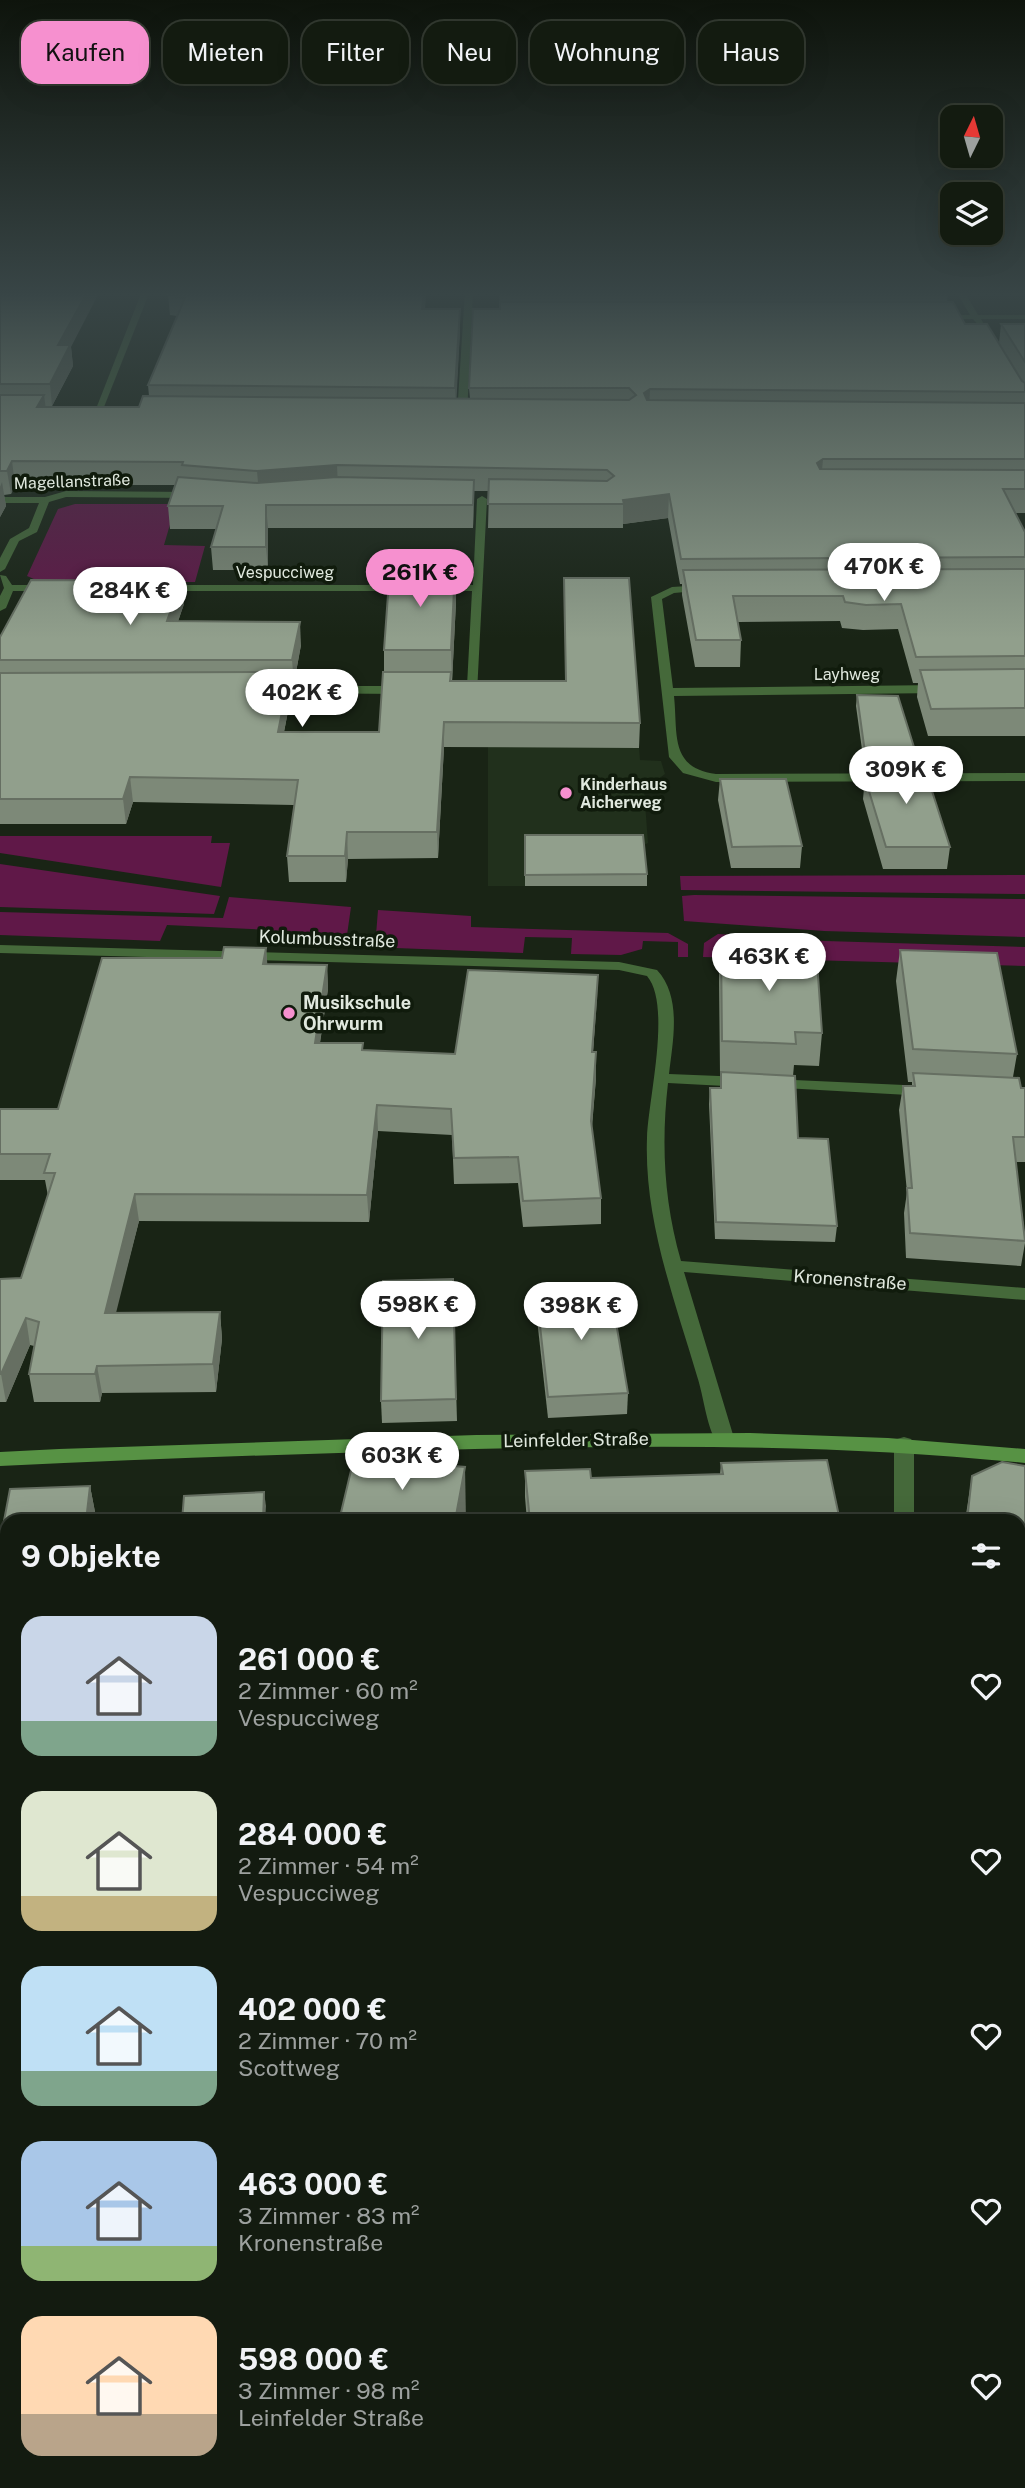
<!DOCTYPE html>
<html lang="de">
<meta charset="utf-8">
<style>
:root{--surface:#131b10;--page:#20281e;--text:#f1f3f6;--muted:#9da19f;--line:#323930;--accent:#f690cf}
body{margin:0;font-family:"Public Sans",sans-serif;background:var(--page);color:var(--text);height:100vh;display:flex;flex-direction:column;font-size:26px;white-space:nowrap}
*{box-sizing:border-box;margin:0}
p{font-size:23px;color:var(--muted)}
.icon{flex:none;width:38px;height:38px;fill:none;stroke:currentColor;stroke-width:2;stroke-linecap:round;stroke-linejoin:round}
.map{position:relative;flex:1;overflow:hidden}
.details{position:absolute;left:0px;top:1514px;width:1026px;height:975px;display:flex;flex-direction:column;background:var(--surface);border-radius:21px 21px 0 0;box-shadow:0 7px 28px #0002,0 0 0 2px var(--line)}
.details>*{flex:none}
.top-card{position:absolute;left:21px;top:21px;width:984px;height:63px;display:flex;gap:14px}
.needle{width:46px;rotate:5deg}
.controls{position:absolute;left:940px;top:105px;display:grid;gap:14px}
.controls a{display:grid;place-items:center;width:63px;height:63px;border-radius:14px;background:var(--surface);box-shadow:0 7px 28px #0002,0 0 0 2px var(--line);font-size:35px}
.price{position:absolute;translate:-50% -60px;padding:0 16px;border-radius:24px;background:#fff;color:#222;font-size:23px;line-height:46px;filter:drop-shadow(0 2px 4px #0008)}
.price::after{content:'';position:absolute;left:50%;top:42px;width:21px;height:16px;margin-left:-10px;background:inherit;clip-path:polygon(0 0,100% 0,50% 100%)}
.price.on{background:var(--accent);color:#111}
ul{padding:0;list-style:none}
li{display:flex;align-items:center;gap:21px;height:175px;padding:0 21px}
li span{display:grid;place-items:center;flex:none;width:196px;height:140px;border-radius:21px;color:#555}
li>.icon{margin-inline-start:auto}
span .icon{width:84px;height:84px;fill:#fffc;stroke-width:1}
li b{font-size:30px}
h2{display:flex;justify-content:space-between;align-items:center;height:84px;padding:0 21px;font-size:30px}
.pill{padding:0 24px;border-radius:21px;background:var(--surface);box-shadow:0 7px 28px #0002,0 0 0 2px var(--line);font-size:24px;line-height:63px}
.pill.on{background:var(--accent);color:#111}
.map>svg:first-child{display:block}
.built{fill:#21301c}
.green{fill:#601848}
.lines{fill:none;stroke-linecap:round;stroke-linejoin:round}
.minor{fill:#45693a;fill-rule:evenodd}
.secondary{fill:#579244;fill-rule:evenodd}
.wall{fill:#7d8978}
.shaded-wall{fill:#666f62}
.building{fill:#919f8c;stroke:#666f62;stroke-width:2}
.poi-dot{fill:#f690cf;stroke:#101b0c;stroke-width:2.5}
.labels{text-anchor:middle;stroke-width:7;stroke-linejoin:round;paint-order:stroke}
.far-street-label{font-size:16px;fill:#e0e8de;stroke:#101b0c}
.far-poi-label{font-size:16px;font-weight:bold;fill:#e0e8de;stroke:#101b0c;text-anchor:start}
.street-label{font-size:18px;fill:#e0e8de;stroke:#101b0c}
.poi-label{font-size:18px;font-weight:bold;fill:#e0e8de;stroke:#101b0c;text-anchor:start}
</style>
<div class="map">
<svg width="1025" height="2488" viewBox="0 0 1025 2488">
<rect width="100%" height="100%" fill="#192415"/>
<!-- built -->
<path class="built" d="M488 698 636 706 640 760 661 761 665 774 644 789 648 843 642 846 647 886H488Z"/>
<!-- green -->
<g class="green">
<path d="M75 504H176L164 545 205 546 195 582 43 583 27 576 58 509Z"/>
<path d="M0 836H212L211 843H230L221 887 0 853Z"/>
<path d="M0 864 220 896 214 914 0 907Z"/>
<path d="M1025 875V894L681 890 680 876Z"/>
<path d="M694 895 1025 899V937L824 931 684 921 682 896Z"/>
<path d="M229 897 351 907 347 935 324 947 269 945 272 930 167 925 160 941 0 935V912L223 918Z"/>
<path d="M378 910 471 916V927L668 933 688 944V957H678V942L643 941 642 949 621 955 571 954 572 938 525 937 523 953 396 948 376 935Z"/>
<path d="M718 934 825 941 1025 947V966L703 957 704 943Z"/>
</g>
<g class="lines">
<!-- minor -->
<g class="minor">
<path d="M142 291H150L102 412 94 414Z"/>
<path d="M465 291H473L467 415 462 418 457 415Z"/>
<path d="M956 291H964L978 315H1025V319H981L985 326 981 328 973 319H937L940 315H970Z"/>
<path d="M66 491 194 492 199 495 194 498 66 497 49 502 37 532 19 541 5 569 0 572V558L10 539 29 528 39 503H0V497H45Z"/>
<path d="M482 496 487 499 477 693 458 694 452 690 458 686H467L472 591H160L155 588 160 585H473L477 499Z"/>
<path d="M0 575 6 576 12 585H51L56 588 51 591H13L6 608 0 611V596L4 588Z"/>
<path d="M703 585 708 588 707 590 674 593 662 599 673 688 941 685 947 689 941 693 674 696C678 733 669 768 716 774L1025 773V781L716 782 683 773 669 757 651 597 672 587Z"/>
<path d="M269 686H406L412 690 406 694 265 693V687Z"/>
<path d="M0 945 619 962 657 970C682 997 673 1040 669 1074L744 1077 752 1082 744 1087 668 1083C661 1144 664 1202 681 1261L1025 1288V1300L684 1272 734 1438 731 1443H717C706 1425 704 1397 697 1376 674 1298 644 1220 647 1138 648 1100 672 1005 647 976L619 970 0 953Z"/>
<path d="M772 1079 926 1086 934 1091 926 1096 766 1087 764 1084Z"/>
<path d="M904 1437 911 1439 914 1444V1521H894V1444L897 1439Z"/>
<path d="M0 2021 7 2022V2044L0 2043Z"/>
<path d="M790 2482H820L819 2488H789Z"/>
</g>
<!-- secondary -->
<path class="secondary" d="M750 1433 888 1438 1025 1449V1463C830 1443 635 1445 439 1450 292 1454 146 1459 0 1466V1452L59 1449 476 1435Z"/>
</g>
<!-- wall -->
<g class="wall">
<path d="M0 291 71 347 73 366 52 406H45V407H139L149 396 148 385 177 316 170 315 168 295 170 291H426L425 309 460 330 456 398H470L469 388 500 309 499 291H948L947 302 965 324 999 343 1001 324H1025V513H1015L1025 533V736H928L917 697 918 683H913L898 629 863 630 842 628 840 621 738 622 741 640 740 667H695L682 595V584H680L668 518 623 524V528H488L489 491H474L473 528H268V570H213L211 547 216 529H170L168 506 175 485H15L11 494 4 495 6 506 0 517Z"/>
<path d="M455 569 456 602 452 681H566L564 578 640 723 639 748 444 747 438 858 348 859 346 882H289L287 856 294 805 133 802 126 824H0V637L184 604 178 621 301 645 294 683H290L291 696 284 732H379L384 672V650Z"/>
<path d="M857 695 918 760V763L950 847 947 869H883L863 799 865 778H867L868 771H865L856 706Z"/>
<path d="M720 779 802 846 800 868H731L718 800Z"/>
<path d="M525 835 647 874V886H525Z"/>
<path d="M721 943 822 1033 819 1066 794 1065 793 1076 798 1138 837 1226 835 1242 715 1239 709 1104 710 1088H720L721 1074H720L719 975Z"/>
<path d="M266 948 267 964 327 965 328 989 320 1043H363V1050L455 1054 598 975 593 1052H596V1078L592 1127 601 1198V1224L523 1227 518 1183 454 1184 452 1135 378 1131 369 1222 139 1221 115 1313 220 1312 222 1339 216 1392 102 1393 100 1402H34L29 1374 34 1346 30 1345 6 1402H0V1279L21 1278 48 1196 45 1180H0V1109H58L222 958Z"/>
<path d="M900 950 1017 1054 1013 1077 1021 1088H1025V1162H1016L1025 1237V1243L1021 1266 906 1258 904 1213 907 1192 899 1110 903 1086H912V1082H908L896 981Z"/>
<path d="M453 1279 457 1421 382 1423 381 1401Z"/>
<path d="M536 1290 628 1393 627 1414 548 1418 536 1310Z"/>
<path d="M721 1463 839 1521H527L525 1497V1471L591 1478 720 1474Z"/>
<path d="M1025 1466V1751L1023 1761H1018V1521H965L972 1476Z"/>
<path d="M90 1486 95 1512 93 1521H7V1626H0V1542L10 1489Z"/>
<path d="M1018 1814 1025 1815V1919L1018 1918Z"/>
<path d="M1018 1987 1025 1988V2110L1018 2109Z"/>
<path d="M7 2120V2262L0 2261V2145Z"/>
<path d="M1018 2176 1025 2177V2301L1018 2300Z"/>
<path d="M971 2482H1018L1025 2488H971Z"/>
</g>
<!-- shaded-wall -->
<g class="shaded-wall">
<path d="M88 291H100L71 347 73 366 52 406 50 384 58 345Z"/>
<path d="M424 291H426L423 330 422 309Z"/>
<path d="M460 309V330L456 409 455 388Z"/>
<path d="M650 389 649 411 644 393Z"/>
<path d="M44 395 47 417 37 407Z"/>
<path d="M823 459 821 482 817 463Z"/>
<path d="M12 461 15 485 11 494 7 471Z"/>
<path d="M337 465 338 488 259 494 257 471Z"/>
<path d="M474 480V503L473 528V505Z"/>
<path d="M2 482 6 506 0 517V487Z"/>
<path d="M669 494 668 518 623 524V500Z"/>
<path d="M266 505 268 528V570L266 547Z"/>
<path d="M455 569 456 602 452 683 451 650Z"/>
<path d="M181 581 184 604 170 645 167 621Z"/>
<path d="M300 622 301 645 294 683 292 660Z"/>
<path d="M290 672 291 696 279 757 278 732Z"/>
<path d="M444 722V747L438 858 437 832Z"/>
<path d="M130 777 133 802 126 824 123 799Z"/>
<path d="M347 832 348 859 346 882 345 856Z"/>
<path d="M266 948 268 972 263 964Z"/>
<path d="M327 965 328 989 316 1068 315 1043Z"/>
<path d="M598 975 597 1000 591 1078 592 1052Z"/>
<path d="M596 1052V1078L590 1147 591 1121Z"/>
<path d="M377 1105 378 1131 369 1222 367 1195Z"/>
<path d="M135 1194 139 1221 109 1341 105 1313Z"/>
<path d="M220 1312 222 1339 216 1392 213 1364Z"/>
<path d="M26 1318 30 1345 6 1402 1 1374Z"/>
<path d="M97 1366 102 1393 100 1402 95 1374Z"/>
<path d="M465 1467 466 1521H455Z"/>
<path d="M90 1486 95 1512 93 1521H86Z"/>
<path d="M264 1492 266 1506 265 1521H263Z"/>
<path d="M7 1889V1913L0 1935V1911Z"/>
</g>
<!-- building -->
<g class="building">
<path d="M0 291H88L58 345H70L50 384H0Z"/>
<path d="M170 291H424L422 309H460L455 388 148 385 185 298 168 295Z"/>
<path d="M500 302H953L965 324H987L1022 381 1025 383V392L650 389 644 393 647 400 1025 403V459H823L817 463 820 469 1025 470V489H1003L1025 532V557L681 559 669 494 623 500 624 504H488L489 479 607 481 614 476 607 470 337 465 257 471 182 465 183 462 12 461 7 471H0V395H44L37 407H139L143 396 629 400 636 395 629 388H469L473 309H500Z"/>
<path d="M1001 324H1025V362Z"/>
<path d="M178 477 257 483 337 477 474 480 473 505H266V547H211L223 506H168Z"/>
<path d="M390 567 455 569 451 650H384Z"/>
<path d="M1025 569V656L916 657 901 604 866 605 845 602 843 596H733L741 640H696L683 570Z"/>
<path d="M564 578H629L640 723 444 722 437 832H347L345 856H287L298 780 130 777 123 799H0V673L290 672 278 732H379L383 672H451L450 681H566Z"/>
<path d="M31 580 181 581 167 621 300 622 292 660H0V637Z"/>
<path d="M1025 669V708L931 709 920 670Z"/>
<path d="M857 695 898 696 918 760H866Z"/>
<path d="M869 763H923L950 847H886L865 778H871Z"/>
<path d="M720 779H786L802 846 732 847Z"/>
<path d="M525 835H643L647 874 525 875Z"/>
<path d="M721 943 816 947 822 1033 795 1032 796 1044 722 1041Z"/>
<path d="M224 947 266 948 263 964 327 965 315 1043H363L362 1050 455 1054 468 970 598 975 592 1052H596L591 1121 601 1198 523 1201 518 1157 454 1158 451 1109 377 1105 367 1195 135 1194 105 1313 220 1312 213 1364 97 1366 95 1374H29L39 1322 26 1318 1 1374H0V1279L21 1278 55 1173H44L50 1154H0V1109H58L102 958H222Z"/>
<path d="M900 950 997 953 1017 1054 913 1049Z"/>
<path d="M721 1072 795 1076 798 1138 828 1139 837 1226 716 1222 710 1088H721Z"/>
<path d="M913 1073 1019 1078 1021 1088H1025V1137H1013L1025 1241 910 1233 907 1188H912L903 1086H915Z"/>
<path d="M453 1279 456 1399 381 1401 383 1281Z"/>
<path d="M610 1287 628 1393 548 1397 536 1290Z"/>
<path d="M354 1458 465 1467 455 1521H339Z"/>
<path d="M827 1460 839 1516V1521H530L525 1471 590 1469 591 1478 723 1474 721 1463Z"/>
<path d="M1002 1462 1025 1466V1732L1018 1731V1521H967L972 1476Z"/>
<path d="M90 1486 86 1521H7V1599L0 1600V1542L10 1489Z"/>
<path d="M264 1492 263 1521H182L184 1496Z"/>
<path d="M1018 1814 1025 1815V1889L1018 1888Z"/>
<path d="M0 1863 7 1864V1889L0 1911Z"/>
<path d="M1018 1987 1025 1988V2083L1018 2082Z"/>
<path d="M7 2120V2240H0V2145Z"/>
<path d="M1018 2176 1025 2177V2275L1018 2273Z"/>
<path d="M1018 2383 1025 2384V2488H976V2482H1018Z"/>
<path d="M184 2482H579L578 2488H182Z"/>
</g>
<!-- sky -->
<linearGradient id="sky" x2="0" y2="1"><stop stop-color="#0e140c"/><stop offset="0.46" stop-color="#384546"/><stop offset="1" stop-color="#384546" stop-opacity="0"/></linearGradient>
<rect width="1025" height="639" fill="url(#sky)"/>
<!-- markers -->
<g class="poi-dot">
<circle cx="566" cy="793" r="7"/>
<circle cx="289" cy="1013" r="7"/>
</g>
<g class="labels">
<!-- far-street labels -->
<g class="far-street-label">
<text transform="translate(72 481) rotate(-2)" y="6">Magellanstraße</text>
<text x="285" y="578">Vespucciweg</text>
<text x="847" y="680">Layhweg</text>
</g>
<!-- far-poi labels -->
<g class="far-poi-label">
<text x="580" y="790">Kinderhaus<tspan x="580" dy="18">Aicherweg</tspan></text>
</g>
<!-- street labels -->
<g class="street-label">
<text transform="translate(327 939) rotate(2)" y="6">Kolumbusstraße</text>
<text transform="translate(850 1280) rotate(4)" y="6">Kronenstraße</text>
<text transform="translate(576 1440) rotate(-1)" y="6">Leinfelder Straße</text>
</g>
<!-- poi labels -->
<g class="poi-label">
<text x="303" y="1009">Musikschule<tspan x="303" dy="21">Ohrwurm</tspan></text>
</g>
</g>
</svg>
<div class="controls">
<a><svg class="needle" viewBox="-14 -14 28 28"><path d="M0-13l5 13h-10z" fill="#e53935"/><path d="M0 13l5-13h-10z" fill="#9da19f"/></svg></a>
<a><svg class="icon" aria-label="layers" viewBox="0 0 24 24"><path d="M12 4l9 5-9 5-9-5zM3 14l9 5 9-5"/></svg></a>
</div>
<b class="price" style="left:884px;top:603px">470K €</b>
<b class="price on" style="left:420px;top:609px">261K €</b>
<b class="price" style="left:130px;top:627px">284K €</b>
<b class="price" style="left:302px;top:729px">402K €</b>
<b class="price" style="left:906px;top:806px">309K €</b>
<b class="price" style="left:769px;top:993px">463K €</b>
<b class="price" style="left:418px;top:1341px">598K €</b>
<b class="price" style="left:581px;top:1342px">398K €</b>
<b class="price" style="left:402px;top:1492px">603K €</b>
<div class="top-card">
<a class="pill on">Kaufen</a>
<a class="pill">Mieten</a>
<a class="pill">Filter</a>
<a class="pill">Neu</a>
<a class="pill">Wohnung</a>
<a class="pill">Haus</a>
</div>
<section class="details">
<h2>9 Objekte<svg class="icon" aria-label="filters" viewBox="0 0 24 24"><path d="M4 7h16M4 17h16"/><circle cx="9" cy="7" r="2"/><circle cx="15" cy="17" r="2"/></svg></h2>
<ul>
<li><span style="background:linear-gradient(#c9d6e8 75%,#7fa58c 0)"><svg class="icon" aria-label="home" viewBox="0 0 24 24"><path d="M3 11l9-7 9 7M6 9v11h12V9"/></svg></span><div><b>261 000 €</b><p>2 Zimmer · 60 m²</p><p>Vespucciweg</p></div><svg class="icon" aria-label="heart" viewBox="0 0 24 24"><path d="M12 20l-8-8c-3-5 5-10 8-4 3-6 11-1 8 4z"/></svg></li>
<li><span style="background:linear-gradient(#dfe7d0 75%,#c2b280 0)"><svg class="icon" aria-label="home" viewBox="0 0 24 24"><path d="M3 11l9-7 9 7M6 9v11h12V9"/></svg></span><div><b>284 000 €</b><p>2 Zimmer · 54 m²</p><p>Vespucciweg</p></div><svg class="icon" aria-label="heart" viewBox="0 0 24 24"><path d="M12 20l-8-8c-3-5 5-10 8-4 3-6 11-1 8 4z"/></svg></li>
<li><span style="background:linear-gradient(#bfe0f5 75%,#7fa58c 0)"><svg class="icon" aria-label="home" viewBox="0 0 24 24"><path d="M3 11l9-7 9 7M6 9v11h12V9"/></svg></span><div><b>402 000 €</b><p>2 Zimmer · 70 m²</p><p>Scottweg</p></div><svg class="icon" aria-label="heart" viewBox="0 0 24 24"><path d="M12 20l-8-8c-3-5 5-10 8-4 3-6 11-1 8 4z"/></svg></li>
<li><span style="background:linear-gradient(#a9c7e8 75%,#8fb573 0)"><svg class="icon" aria-label="home" viewBox="0 0 24 24"><path d="M3 11l9-7 9 7M6 9v11h12V9"/></svg></span><div><b>463 000 €</b><p>3 Zimmer · 83 m²</p><p>Kronenstraße</p></div><svg class="icon" aria-label="heart" viewBox="0 0 24 24"><path d="M12 20l-8-8c-3-5 5-10 8-4 3-6 11-1 8 4z"/></svg></li>
<li><span style="background:linear-gradient(#ffd9b3 70%,#b9a48a 0)"><svg class="icon" aria-label="home" viewBox="0 0 24 24"><path d="M3 11l9-7 9 7M6 9v11h12V9"/></svg></span><div><b>598 000 €</b><p>3 Zimmer · 98 m²</p><p>Leinfelder Straße</p></div><svg class="icon" aria-label="heart" viewBox="0 0 24 24"><path d="M12 20l-8-8c-3-5 5-10 8-4 3-6 11-1 8 4z"/></svg></li>
</ul>
</section>
</div>
